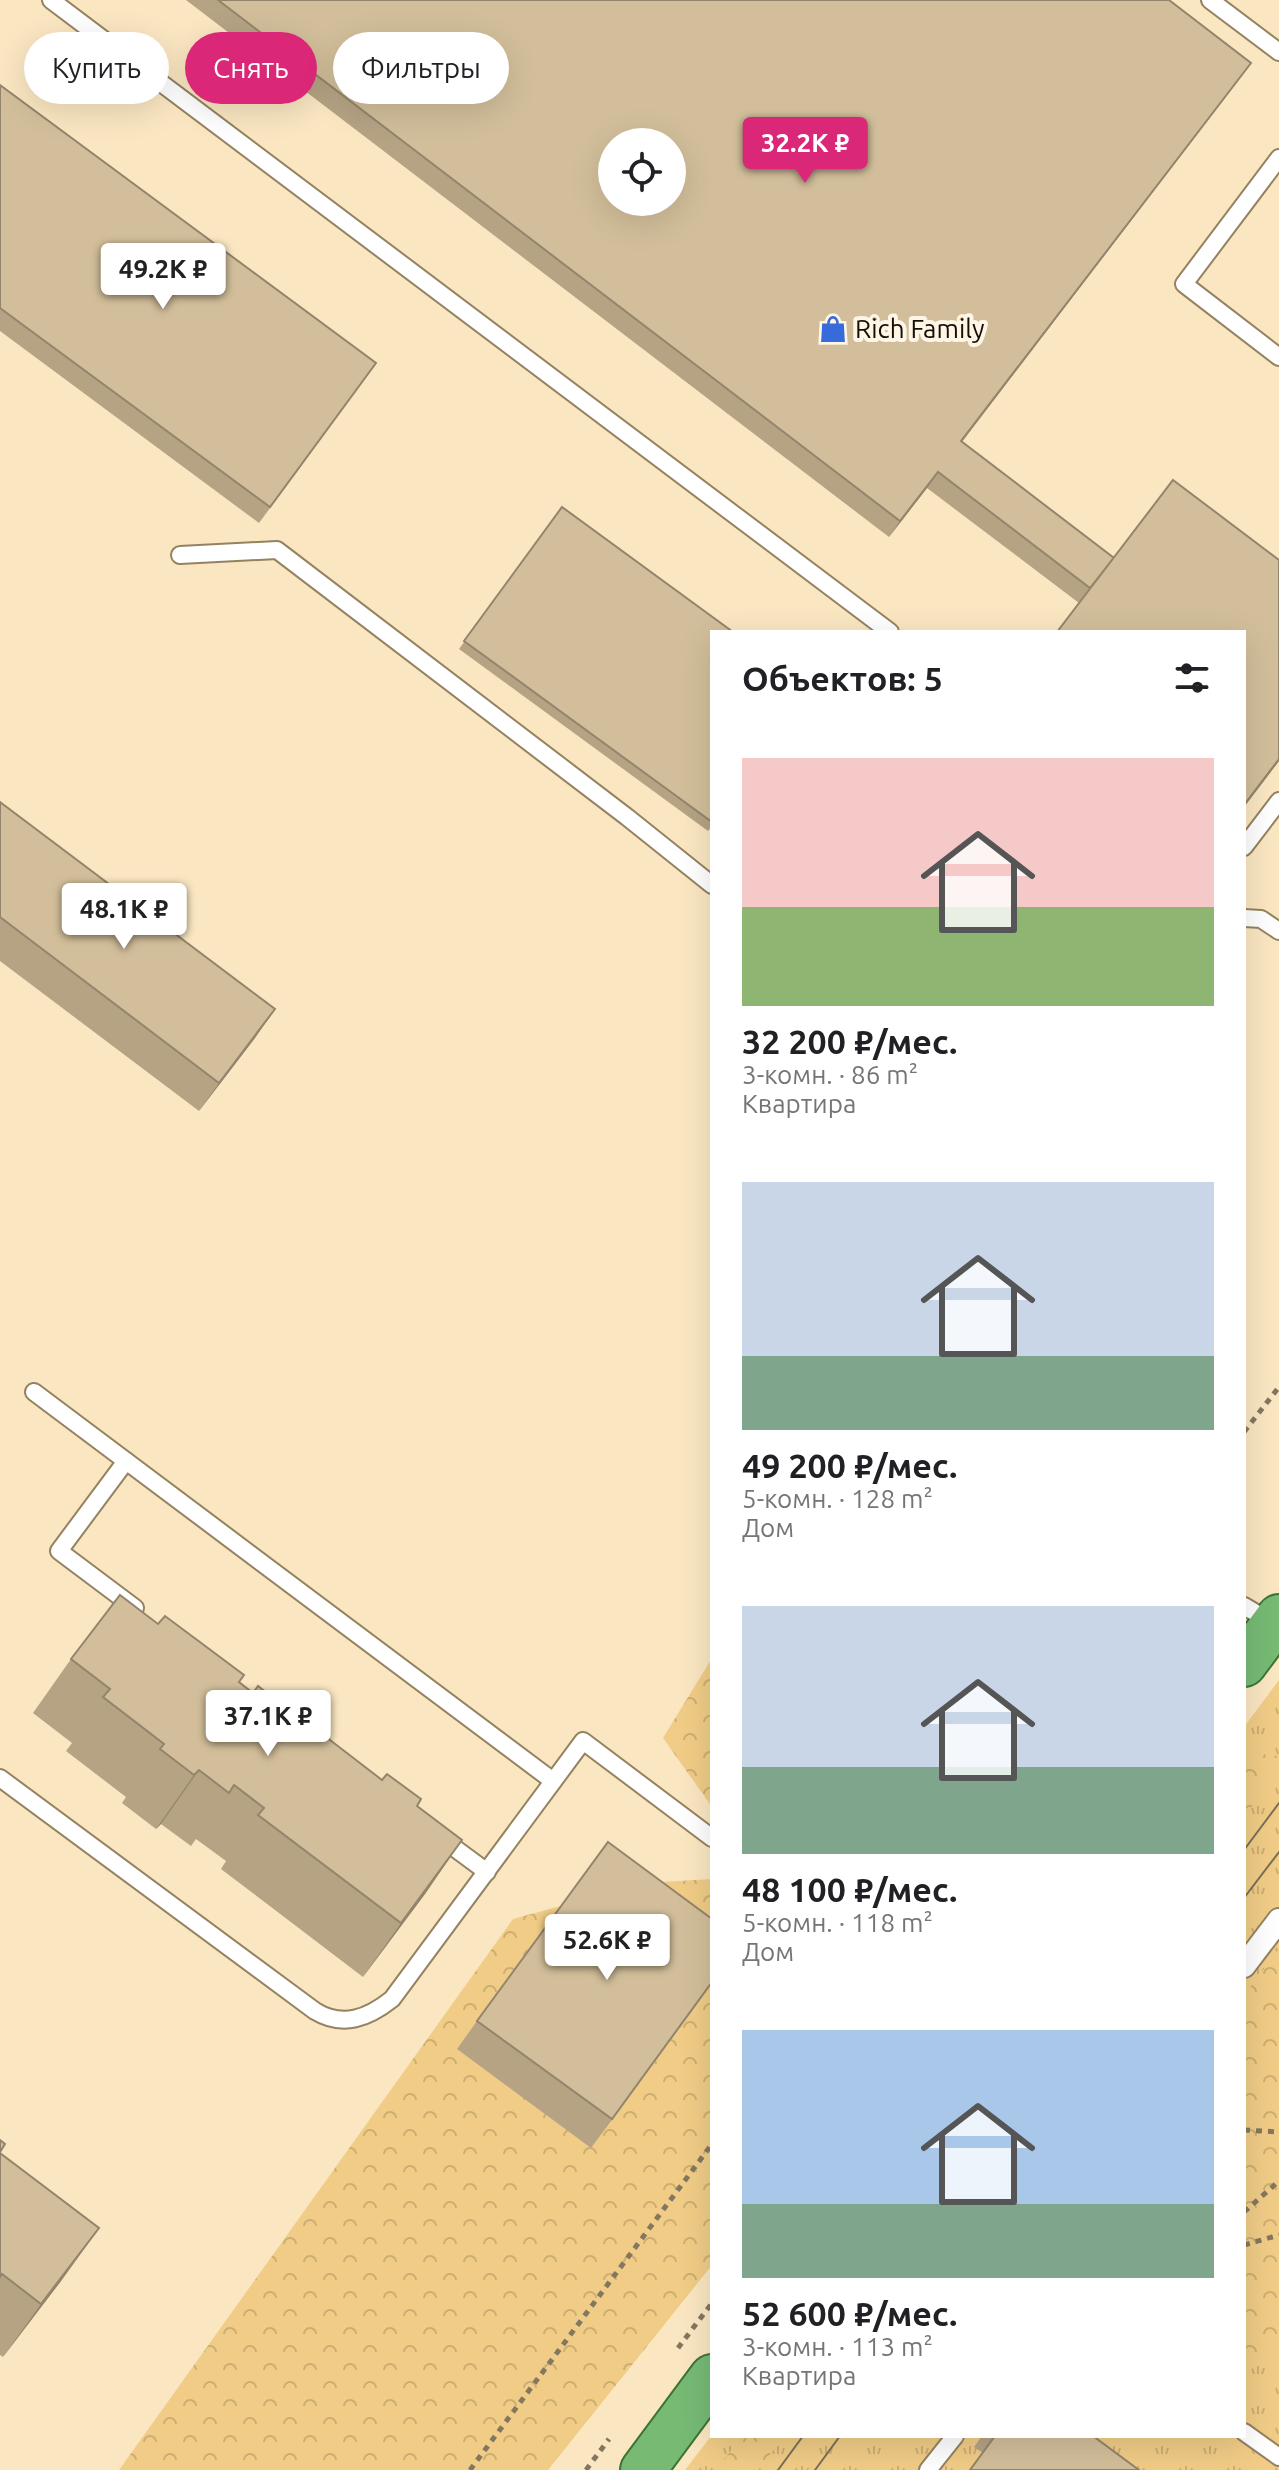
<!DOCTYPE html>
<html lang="ru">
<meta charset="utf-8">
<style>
:root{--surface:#fff;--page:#f2f2f2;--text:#202124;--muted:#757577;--accent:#db2777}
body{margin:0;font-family:Ubuntu,sans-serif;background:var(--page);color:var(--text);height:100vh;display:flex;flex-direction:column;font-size:30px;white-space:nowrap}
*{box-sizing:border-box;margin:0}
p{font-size:26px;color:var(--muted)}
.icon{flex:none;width:44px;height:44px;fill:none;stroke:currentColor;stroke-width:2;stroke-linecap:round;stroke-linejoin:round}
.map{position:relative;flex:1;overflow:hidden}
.sheet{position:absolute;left:710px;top:630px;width:536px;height:1808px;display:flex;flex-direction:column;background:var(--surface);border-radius:0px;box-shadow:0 8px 32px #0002}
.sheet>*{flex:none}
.guide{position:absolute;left:24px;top:32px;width:566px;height:72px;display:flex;gap:16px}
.fabs{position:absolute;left:598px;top:128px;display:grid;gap:16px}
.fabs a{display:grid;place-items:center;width:88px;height:88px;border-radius:50%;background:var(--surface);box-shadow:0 8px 32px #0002;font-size:40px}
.price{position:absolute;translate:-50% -68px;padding:0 18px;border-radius:8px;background:#fff;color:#222;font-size:26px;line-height:52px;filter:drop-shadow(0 2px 4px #0008)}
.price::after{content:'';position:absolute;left:50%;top:48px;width:24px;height:18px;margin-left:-12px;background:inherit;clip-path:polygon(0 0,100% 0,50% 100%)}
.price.on{background:var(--accent);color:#fff}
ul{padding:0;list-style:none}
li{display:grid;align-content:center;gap:16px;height:424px;padding:0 32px}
li span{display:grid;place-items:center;height:248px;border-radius:0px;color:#555}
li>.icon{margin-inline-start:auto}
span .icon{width:144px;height:144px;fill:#fffc;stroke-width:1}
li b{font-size:34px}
h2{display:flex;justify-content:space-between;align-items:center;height:96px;padding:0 32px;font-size:34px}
.pill{padding:0 28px;border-radius:36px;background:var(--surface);box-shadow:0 8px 32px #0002;font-size:28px;line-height:72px}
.pill.on{background:var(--accent);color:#fff}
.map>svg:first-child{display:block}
.grass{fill:url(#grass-tufts)}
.forest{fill:url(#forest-crowns)}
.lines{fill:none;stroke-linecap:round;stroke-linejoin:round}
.service-casing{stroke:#948260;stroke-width:20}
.pedestrian-casing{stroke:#948260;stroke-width:26}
.trunk-casing{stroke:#3d7336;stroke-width:48}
.path{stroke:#84775f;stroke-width:5;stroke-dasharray:6 6;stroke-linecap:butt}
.service{stroke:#fff;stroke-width:16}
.pedestrian{stroke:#fff;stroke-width:22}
.trunk{stroke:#76ba74;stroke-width:44}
.tram{stroke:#7b6f58;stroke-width:2}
.wall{fill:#b5a384;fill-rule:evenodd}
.shaded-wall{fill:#93856c}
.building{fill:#d2be9a;stroke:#93856c;stroke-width:2;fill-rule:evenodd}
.labels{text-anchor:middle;stroke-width:8;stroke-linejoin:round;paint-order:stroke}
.poi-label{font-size:26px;fill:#140e03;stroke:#fdf5e6;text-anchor:start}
</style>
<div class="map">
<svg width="1279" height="2470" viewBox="0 0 1279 2470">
<defs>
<pattern id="grass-tufts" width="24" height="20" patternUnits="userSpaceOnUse" patternTransform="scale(2)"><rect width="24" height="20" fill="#f0cc86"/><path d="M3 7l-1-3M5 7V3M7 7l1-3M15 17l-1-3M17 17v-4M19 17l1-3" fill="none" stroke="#cdae72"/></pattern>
<pattern id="forest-crowns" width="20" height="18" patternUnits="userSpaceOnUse" patternTransform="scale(2)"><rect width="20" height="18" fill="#f0cc86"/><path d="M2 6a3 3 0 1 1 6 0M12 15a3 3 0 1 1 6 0" fill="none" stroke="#cdae72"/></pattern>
</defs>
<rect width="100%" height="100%" fill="#fae6c1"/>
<!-- grass -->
<path class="grass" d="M1279 1680V2470H685L712 2435 1244 2436V1727Z"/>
<!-- forest -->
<g class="forest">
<path d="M712 1658V1807L663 1738Z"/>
<path d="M1244 1752 1279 1756V1770L1244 1817Z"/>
<path d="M712 1879V2265L548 2470H119L513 1919 645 1883Z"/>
<path d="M1279 1949V2361L1277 2358 1244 2372V1995Z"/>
<path d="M742 2436H784L758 2470H716Z"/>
</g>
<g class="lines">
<!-- service casing -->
<g class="service-casing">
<g id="service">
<path d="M51 0 890 632"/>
<path d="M1210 0 1279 52"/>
<path d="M1279 158 1184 284 1279 357"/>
<path d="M180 555 277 550 627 817 712 885"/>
<path d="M1244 847 1279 801"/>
<path d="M1244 918 1261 919 1279 931"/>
<path d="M34 1392 553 1781"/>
<path d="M126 1461 59 1551 135 1608"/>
<path d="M1244 1606 1273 1623"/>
<path d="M0 1778 315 2011C343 2028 368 2018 392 1999L583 1741 712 1838"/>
<path d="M441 1838 487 1872"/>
<path d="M1244 2432 1279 2457"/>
<path d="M928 2470 955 2436"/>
</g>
</g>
<!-- pedestrian casing -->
<g class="pedestrian-casing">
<path id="pedestrian" d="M1244 1966 1279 1920"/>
</g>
<!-- trunk casing -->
<g class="trunk-casing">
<g id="trunk">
<path d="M1244 1664 1279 1617"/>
<path d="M643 2470 712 2377"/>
</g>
</g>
<!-- path -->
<g class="path">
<path d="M1244 1432 1279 1387"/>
<path d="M1244 2130 1279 2132"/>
<path d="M1244 2212 1279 2181"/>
<path d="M1244 2245 1279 2235"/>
<path d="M678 2348 712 2303"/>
<path d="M470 2470 712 2144"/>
<path d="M586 2470 609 2439"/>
</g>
<!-- service -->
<use href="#service" class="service"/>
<!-- pedestrian -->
<use href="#pedestrian" class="pedestrian"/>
<!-- trunk -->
<use href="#trunk" class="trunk"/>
<!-- tram -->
<g class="tram">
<path d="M1244 1850 1279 1803"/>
<path d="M1244 1898 1279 1852"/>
<path d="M778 2470 803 2436"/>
<path d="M815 2470 840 2436"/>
</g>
</g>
<!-- wall -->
<g class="wall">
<path d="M186 0H1169L1251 63 962 442 1114 558 1173 480 1279 560V761L1244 807V632H1057L1079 603 927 488 889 537ZM612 142H672V202H612Z"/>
<path d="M0 85 365 379 259 523 0 331Z"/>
<path d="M562 507 712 632V826L708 831 459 649Z"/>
<path d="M0 802 255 1038 199 1111 0 961Z"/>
<path d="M158 1624 239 1682 315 1740 417 1806 462 1840 425 1894 363 1977 221 1869 226 1861 196 1839 191 1846 161 1824 156 1829 122 1803 126 1797 66 1751 72 1743 33 1713 71 1659Z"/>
<path d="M712 1983 591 2148 457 2049 477 2021Z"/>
<path d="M0 2153 99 2228 61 2281 3 2357 0 2355Z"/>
<path d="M982 2436H1093L983 2453 974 2447Z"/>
</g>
<!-- shaded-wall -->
<g class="shaded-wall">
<path d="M1251 63 1240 78 950 457 961 441Z"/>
<path d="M938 472 927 488 889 537 900 521Z"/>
<path d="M1279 759V761L1244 807V805Z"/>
<path d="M275 1009 255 1038 199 1111 219 1083Z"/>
<path d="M199 1770 161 1824 156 1829 194 1775Z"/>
<path d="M462 1840 425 1894 363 1977 401 1923Z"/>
<path d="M712 1982V1983L591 2148 612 2119Z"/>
<path d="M99 2228 61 2281 3 2357 41 2304Z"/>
</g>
<!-- building -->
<g class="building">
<path d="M218 0H1169L1251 63 961 441 1114 558 1090 588 938 472 900 521ZM612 142H672V202H612Z"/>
<path d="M0 85 376 363 270 507 0 308Z"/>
<path d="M1173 480 1279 560V759L1244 805V632H1057Z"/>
<path d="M562 507 733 632H712V822L464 641Z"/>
<path d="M0 802 275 1009 219 1083 0 917Z"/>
<path d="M120 1595 158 1624 165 1616 244 1675 239 1682 253 1693 258 1686 290 1711 285 1718 315 1740 321 1733 382 1780 387 1774 421 1799 417 1806 462 1840 401 1923 258 1815 264 1808 234 1785 229 1793 199 1770 194 1775 160 1749 164 1744 103 1697 110 1689 71 1659Z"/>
<path d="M608 1842 712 1919V1982L612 2119 477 2021Z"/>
<path d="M0 2140 5 2144 0 2152Z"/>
<path d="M0 2153 99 2228 41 2304 2 2274 0 2277Z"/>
<path d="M995 2436H1093L1139 2470H970Z"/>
</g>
<!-- icons -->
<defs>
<g id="shop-bare" transform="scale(2.16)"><path d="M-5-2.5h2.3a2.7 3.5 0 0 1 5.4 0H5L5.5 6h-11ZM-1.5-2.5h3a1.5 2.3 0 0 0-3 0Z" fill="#376ada" stroke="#fdf5e6" stroke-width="2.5" paint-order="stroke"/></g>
</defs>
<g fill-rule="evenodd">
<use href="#shop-bare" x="833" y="329"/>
</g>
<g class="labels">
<!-- poi labels -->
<g class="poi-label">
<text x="855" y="338">Rich Family</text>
</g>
</g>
</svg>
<div class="fabs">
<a><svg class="icon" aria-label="locate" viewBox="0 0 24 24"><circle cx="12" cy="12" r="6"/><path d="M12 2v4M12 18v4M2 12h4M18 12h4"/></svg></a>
</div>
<b class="price on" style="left:805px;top:185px">32.2K ₽</b>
<b class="price" style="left:163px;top:311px">49.2K ₽</b>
<b class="price" style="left:124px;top:951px">48.1K ₽</b>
<b class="price" style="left:268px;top:1758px">37.1K ₽</b>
<b class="price" style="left:607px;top:1982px">52.6K ₽</b>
<div class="guide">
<a class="pill">Купить</a>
<a class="pill on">Снять</a>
<a class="pill">Фильтры</a>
</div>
<section class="sheet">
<h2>Объектов: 5<svg class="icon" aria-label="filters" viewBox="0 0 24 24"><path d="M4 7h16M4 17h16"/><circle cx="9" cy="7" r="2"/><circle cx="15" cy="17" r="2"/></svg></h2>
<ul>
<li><span style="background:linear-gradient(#f6c9c9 60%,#8fb573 0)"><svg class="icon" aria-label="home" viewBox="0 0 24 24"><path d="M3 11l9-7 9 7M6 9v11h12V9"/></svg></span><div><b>32 200 ₽/мес.</b><p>3-комн. · 86 m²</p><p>Квартира</p></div></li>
<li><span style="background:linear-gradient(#c9d6e8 70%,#7fa58c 0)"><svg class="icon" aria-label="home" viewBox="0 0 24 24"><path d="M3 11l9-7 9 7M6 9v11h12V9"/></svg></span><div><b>49 200 ₽/мес.</b><p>5-комн. · 128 m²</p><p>Дом</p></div></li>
<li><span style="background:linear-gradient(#c9d6e8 65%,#7fa58c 0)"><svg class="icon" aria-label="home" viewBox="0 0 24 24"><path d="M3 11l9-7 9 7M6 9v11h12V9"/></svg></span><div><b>48 100 ₽/мес.</b><p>5-комн. · 118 m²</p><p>Дом</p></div></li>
<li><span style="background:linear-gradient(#a9c7e8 70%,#7fa58c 0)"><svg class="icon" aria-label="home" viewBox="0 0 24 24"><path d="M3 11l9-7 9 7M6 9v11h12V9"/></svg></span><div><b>52 600 ₽/мес.</b><p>3-комн. · 113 m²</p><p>Квартира</p></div></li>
</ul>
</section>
</div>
